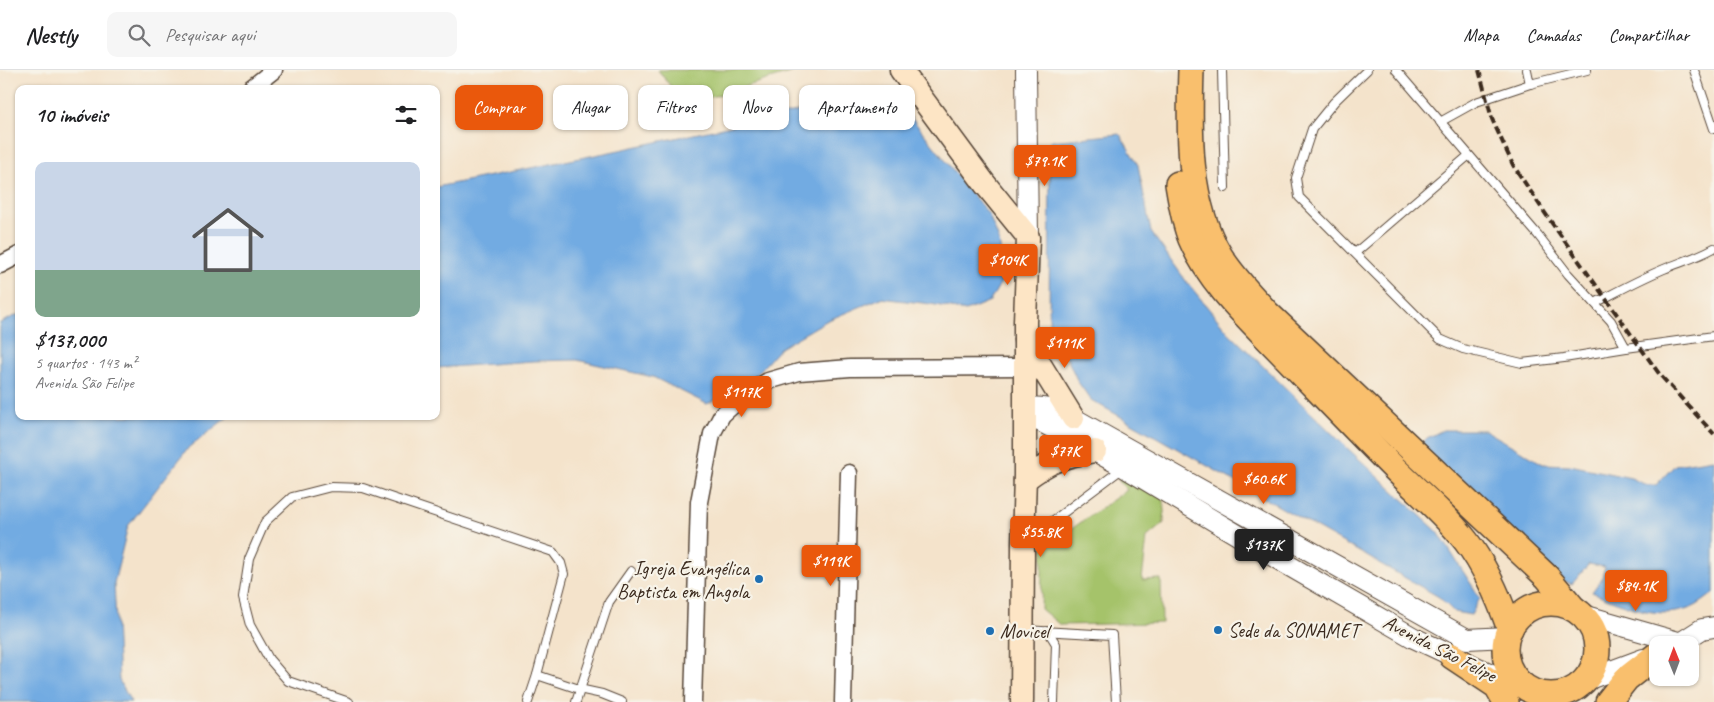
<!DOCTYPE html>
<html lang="pt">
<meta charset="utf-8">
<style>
:root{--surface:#fff;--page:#f6f6f6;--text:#202124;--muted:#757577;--line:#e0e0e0;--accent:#ea580c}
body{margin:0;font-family:Caveat,sans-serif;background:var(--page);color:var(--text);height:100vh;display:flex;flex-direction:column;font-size:19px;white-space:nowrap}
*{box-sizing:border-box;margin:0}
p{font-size:16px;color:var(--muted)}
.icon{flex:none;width:28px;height:28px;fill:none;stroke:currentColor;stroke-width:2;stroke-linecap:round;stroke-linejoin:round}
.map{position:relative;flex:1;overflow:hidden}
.details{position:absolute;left:15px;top:15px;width:425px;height:335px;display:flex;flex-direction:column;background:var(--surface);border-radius:10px;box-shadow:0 1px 4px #0004}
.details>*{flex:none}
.top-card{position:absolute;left:455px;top:15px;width:475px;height:45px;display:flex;gap:10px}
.needle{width:32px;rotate:359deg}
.buttons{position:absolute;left:1649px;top:566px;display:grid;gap:10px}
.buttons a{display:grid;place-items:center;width:50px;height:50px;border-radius:10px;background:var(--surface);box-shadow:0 1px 4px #0004;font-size:25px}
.price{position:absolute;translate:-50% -42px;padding:0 11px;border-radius:5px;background:var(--accent);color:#fff;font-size:16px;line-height:32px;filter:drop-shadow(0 1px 2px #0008)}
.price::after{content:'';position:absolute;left:50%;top:30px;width:15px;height:11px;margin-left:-8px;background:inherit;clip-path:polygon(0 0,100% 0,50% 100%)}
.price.active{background:#222;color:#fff}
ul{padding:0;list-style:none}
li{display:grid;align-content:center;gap:10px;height:265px;padding:0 20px}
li+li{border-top:1px solid var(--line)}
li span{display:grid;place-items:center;height:155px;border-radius:10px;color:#555}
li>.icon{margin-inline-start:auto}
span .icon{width:90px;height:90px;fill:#fffc;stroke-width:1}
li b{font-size:21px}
h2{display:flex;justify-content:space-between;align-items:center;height:60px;padding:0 20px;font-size:21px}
.pill{padding:0 18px;border-radius:10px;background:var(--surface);box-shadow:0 1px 4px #0004;font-size:18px;line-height:45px}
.pill.active{background:var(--accent);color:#fff}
header{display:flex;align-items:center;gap:30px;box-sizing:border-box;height:70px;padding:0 25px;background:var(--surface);border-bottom:1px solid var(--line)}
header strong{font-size:24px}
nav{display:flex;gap:28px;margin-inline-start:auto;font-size:18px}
.search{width:350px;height:45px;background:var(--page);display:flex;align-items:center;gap:12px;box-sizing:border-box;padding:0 18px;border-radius:10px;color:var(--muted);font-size:19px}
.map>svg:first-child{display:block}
.green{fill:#a5c36b;stroke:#707644}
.water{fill:#72abe2;stroke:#566a80}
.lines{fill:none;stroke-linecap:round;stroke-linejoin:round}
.service-casing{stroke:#574638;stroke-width:10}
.minor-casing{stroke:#574638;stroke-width:19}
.tertiary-casing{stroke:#574638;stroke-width:22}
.secondary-casing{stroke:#574638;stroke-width:25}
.primary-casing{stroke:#574638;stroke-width:28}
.service{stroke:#fff;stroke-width:8}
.minor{stroke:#fff;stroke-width:16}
.tertiary{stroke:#fff;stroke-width:20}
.secondary{stroke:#fde5c5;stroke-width:22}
.primary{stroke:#f9bf6d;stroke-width:25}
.rail{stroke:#3b2a1e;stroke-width:4;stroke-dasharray:8 4;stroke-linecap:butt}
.poi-dot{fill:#1f6fb2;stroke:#f7f3e8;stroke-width:2}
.labels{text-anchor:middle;stroke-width:4.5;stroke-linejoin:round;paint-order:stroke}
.poi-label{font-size:20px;fill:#3b2a1e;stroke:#f7f3e8;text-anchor:start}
.street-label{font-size:20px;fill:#3b2a1e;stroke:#f7f3e8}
</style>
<header>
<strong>Nestly</strong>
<div class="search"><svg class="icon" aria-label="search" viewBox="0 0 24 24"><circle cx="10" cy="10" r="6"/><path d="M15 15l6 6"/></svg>Pesquisar aqui</div>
<nav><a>Mapa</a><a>Camadas</a><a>Compartilhar</a></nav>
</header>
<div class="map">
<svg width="1714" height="632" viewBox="0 0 1714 632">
<rect width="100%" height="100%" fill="#f7f3e8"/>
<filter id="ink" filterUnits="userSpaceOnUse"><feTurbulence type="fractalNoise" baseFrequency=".02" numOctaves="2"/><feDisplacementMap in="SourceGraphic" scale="10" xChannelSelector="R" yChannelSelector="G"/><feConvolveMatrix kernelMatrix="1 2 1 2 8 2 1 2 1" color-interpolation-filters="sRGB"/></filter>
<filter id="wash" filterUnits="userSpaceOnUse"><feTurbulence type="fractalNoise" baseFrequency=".0096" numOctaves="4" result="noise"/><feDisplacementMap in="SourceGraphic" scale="20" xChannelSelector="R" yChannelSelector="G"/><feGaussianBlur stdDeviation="1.12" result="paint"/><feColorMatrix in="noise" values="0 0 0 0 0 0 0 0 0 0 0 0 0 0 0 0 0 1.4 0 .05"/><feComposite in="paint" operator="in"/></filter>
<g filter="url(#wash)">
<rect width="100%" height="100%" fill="#f4e3cb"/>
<!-- green -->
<g class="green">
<path d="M658 0H799L685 35Z"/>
<path d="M1127 408 1164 428V453L1147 467 1142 510 1161 509 1162 553 1060 555 1041 539 1043 464 1059 452 1067 462 1127 420 1118 410Z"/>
</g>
<!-- water -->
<g class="water">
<path d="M871 26 901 35 989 145 999 170 1004 207 990 231 966 241 931 234 881 228 826 251 780 278 749 313 707 334 653 307 577 290 533 291 436 298V117L610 82Z"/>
<path d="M1120 64 1138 95 1151 162 1186 211 1227 261 1344 375 1438 462 1480 528 1471 545 1454 542 1439 527 1091 330 1078 312 1067 288 1049 276 1050 71Z"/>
<path d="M19 244V346H229L189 377 128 456 114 513 119 610 131 632H0V253Z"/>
<path d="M1443 360H1485L1543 394 1570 395 1631 408 1646 415H1656L1675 395 1714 389V523C1707 528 1699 535 1691 538 1657 551 1623 535 1592 522L1602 508 1605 497 1589 494 1572 514 1563 511 1420 375 1427 368Z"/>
</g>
</g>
<g filter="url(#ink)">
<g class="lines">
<!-- service casing -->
<g class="service-casing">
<g id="service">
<path d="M1222 0 1225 118"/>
<path d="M1367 0 1334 32 1312 59 1296 108 1299 127 1440 269 1463 279 1522 293 1564 288 1626 278"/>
<path d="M1396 0 1538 165 1568 204 1611 251 1626 278 1714 266"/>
<path d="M1527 0 1530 14"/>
<path d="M1694 0 1714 59"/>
<path d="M1440 52 1476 32 1530 14 1587 0"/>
<path d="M1355 183 1468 86"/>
<path d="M1595 233C1618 221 1640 209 1664 199 1681 192 1698 187 1714 178"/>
<path d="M1026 471 1123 398"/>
<path d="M1024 560 1112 565 1116 632"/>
<path d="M1048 561 1056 574 1054 632"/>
<path d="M537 605 579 619 602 624 622 632"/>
<path d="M349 632 288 611 269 589 250 555 243 528 249 489 265 452 292 427 331 417 363 418 553 482 561 493 564 504 537 605 528 632"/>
<path d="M576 632 609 532 631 501"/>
</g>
</g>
<!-- minor casing -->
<g class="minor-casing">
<g id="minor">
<path d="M250 19 274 0"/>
<path d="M0 195 19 185"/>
<path d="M693 632 699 432 712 364 722 345 743 326 768 311 799 302 850 298 1025 297"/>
<path d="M843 632 849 403"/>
</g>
</g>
<!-- tertiary casing -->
<g class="tertiary-casing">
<g id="tertiary">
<path d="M1026 0 1028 167"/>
<path d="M1026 339C1042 334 1057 342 1073 348L1467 569 1507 567"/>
<path d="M1025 343 1124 397 1286 494 1414 568 1504 610 1520 613"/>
<path d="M1580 544 1682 573"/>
<path d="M1677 575 1702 559 1714 557"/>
<path d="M1584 611 1643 589"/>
</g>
</g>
<!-- secondary casing -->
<g class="secondary-casing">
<g id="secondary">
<path d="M901 0 985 114 1028 167 1025 252V405L1023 474 1022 632"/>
<path d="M1025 270 1073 348"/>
<path d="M1025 410C1049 391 1064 386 1095 381"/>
</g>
</g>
<!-- primary casing -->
<g class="primary-casing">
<g id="primary">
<path d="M1191 0C1189 62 1187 131 1220 186 1233 207 1250 224 1266 242L1547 507 1573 538"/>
<path d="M1178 114C1181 132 1184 152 1191 169 1209 211 1244 244 1275 276 1315 317 1354 358 1394 398 1418 422 1445 444 1466 471 1486 497 1499 528 1510 559"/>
<circle cx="1551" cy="579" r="46"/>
<path d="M1452 586 1497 616 1506 632"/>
<path d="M1608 632 1626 609 1658 584"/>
</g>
</g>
<!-- service -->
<use href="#service" class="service"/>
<!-- minor -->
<use href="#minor" class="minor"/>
<!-- tertiary -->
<use href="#tertiary" class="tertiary"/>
<!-- secondary -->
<use href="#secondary" class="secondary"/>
<!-- primary -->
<use href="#primary" class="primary"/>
<!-- rail -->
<path class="rail" d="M1479 0 1492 49 1513 95 1549 149 1660 305 1714 364"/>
</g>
</g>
<!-- markers -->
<g class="poi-dot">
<circle cx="759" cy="509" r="5"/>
<circle cx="1218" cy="560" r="5"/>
<circle cx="990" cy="561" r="5"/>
</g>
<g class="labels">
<!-- poi labels -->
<g class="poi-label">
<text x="749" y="505" text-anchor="end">Igreja Evangélica<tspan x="749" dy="23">Baptista em Angola</tspan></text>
<text x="1228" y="567">Sede da SONAMET</text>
<text x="1000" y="568">Movicel</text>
</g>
<!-- street labels -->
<g class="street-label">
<text transform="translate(1440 578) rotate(27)" y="7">Avenida São Felipe</text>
</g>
</g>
</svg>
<div class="buttons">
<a><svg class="needle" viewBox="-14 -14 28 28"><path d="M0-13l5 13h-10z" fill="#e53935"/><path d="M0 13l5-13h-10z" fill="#757577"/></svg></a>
</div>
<b class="price" style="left:1045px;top:117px">$79.1K</b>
<b class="price" style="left:1008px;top:216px">$104K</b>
<b class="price" style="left:1065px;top:299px">$111K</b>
<b class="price" style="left:742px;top:348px">$117K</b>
<b class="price" style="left:1065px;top:407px">$77K</b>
<b class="price" style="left:1264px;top:435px">$60.6K</b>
<b class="price" style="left:1041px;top:488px">$55.8K</b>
<b class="price active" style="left:1264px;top:501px">$137K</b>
<b class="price" style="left:831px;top:517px">$119K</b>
<b class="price" style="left:1636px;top:542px">$84.1K</b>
<div class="top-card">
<a class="pill active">Comprar</a>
<a class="pill">Alugar</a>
<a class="pill">Filtros</a>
<a class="pill">Novo</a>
<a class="pill">Apartamento</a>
</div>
<section class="details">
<h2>10 imóveis<svg class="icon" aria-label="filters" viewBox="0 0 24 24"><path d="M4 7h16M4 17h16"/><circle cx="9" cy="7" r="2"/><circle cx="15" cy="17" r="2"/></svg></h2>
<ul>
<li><span style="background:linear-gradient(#c9d6e8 70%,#7fa58c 0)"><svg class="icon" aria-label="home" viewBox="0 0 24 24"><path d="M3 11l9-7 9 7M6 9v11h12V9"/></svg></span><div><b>$137,000</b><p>5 quartos · 143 m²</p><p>Avenida São Felipe</p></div></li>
</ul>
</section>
</div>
